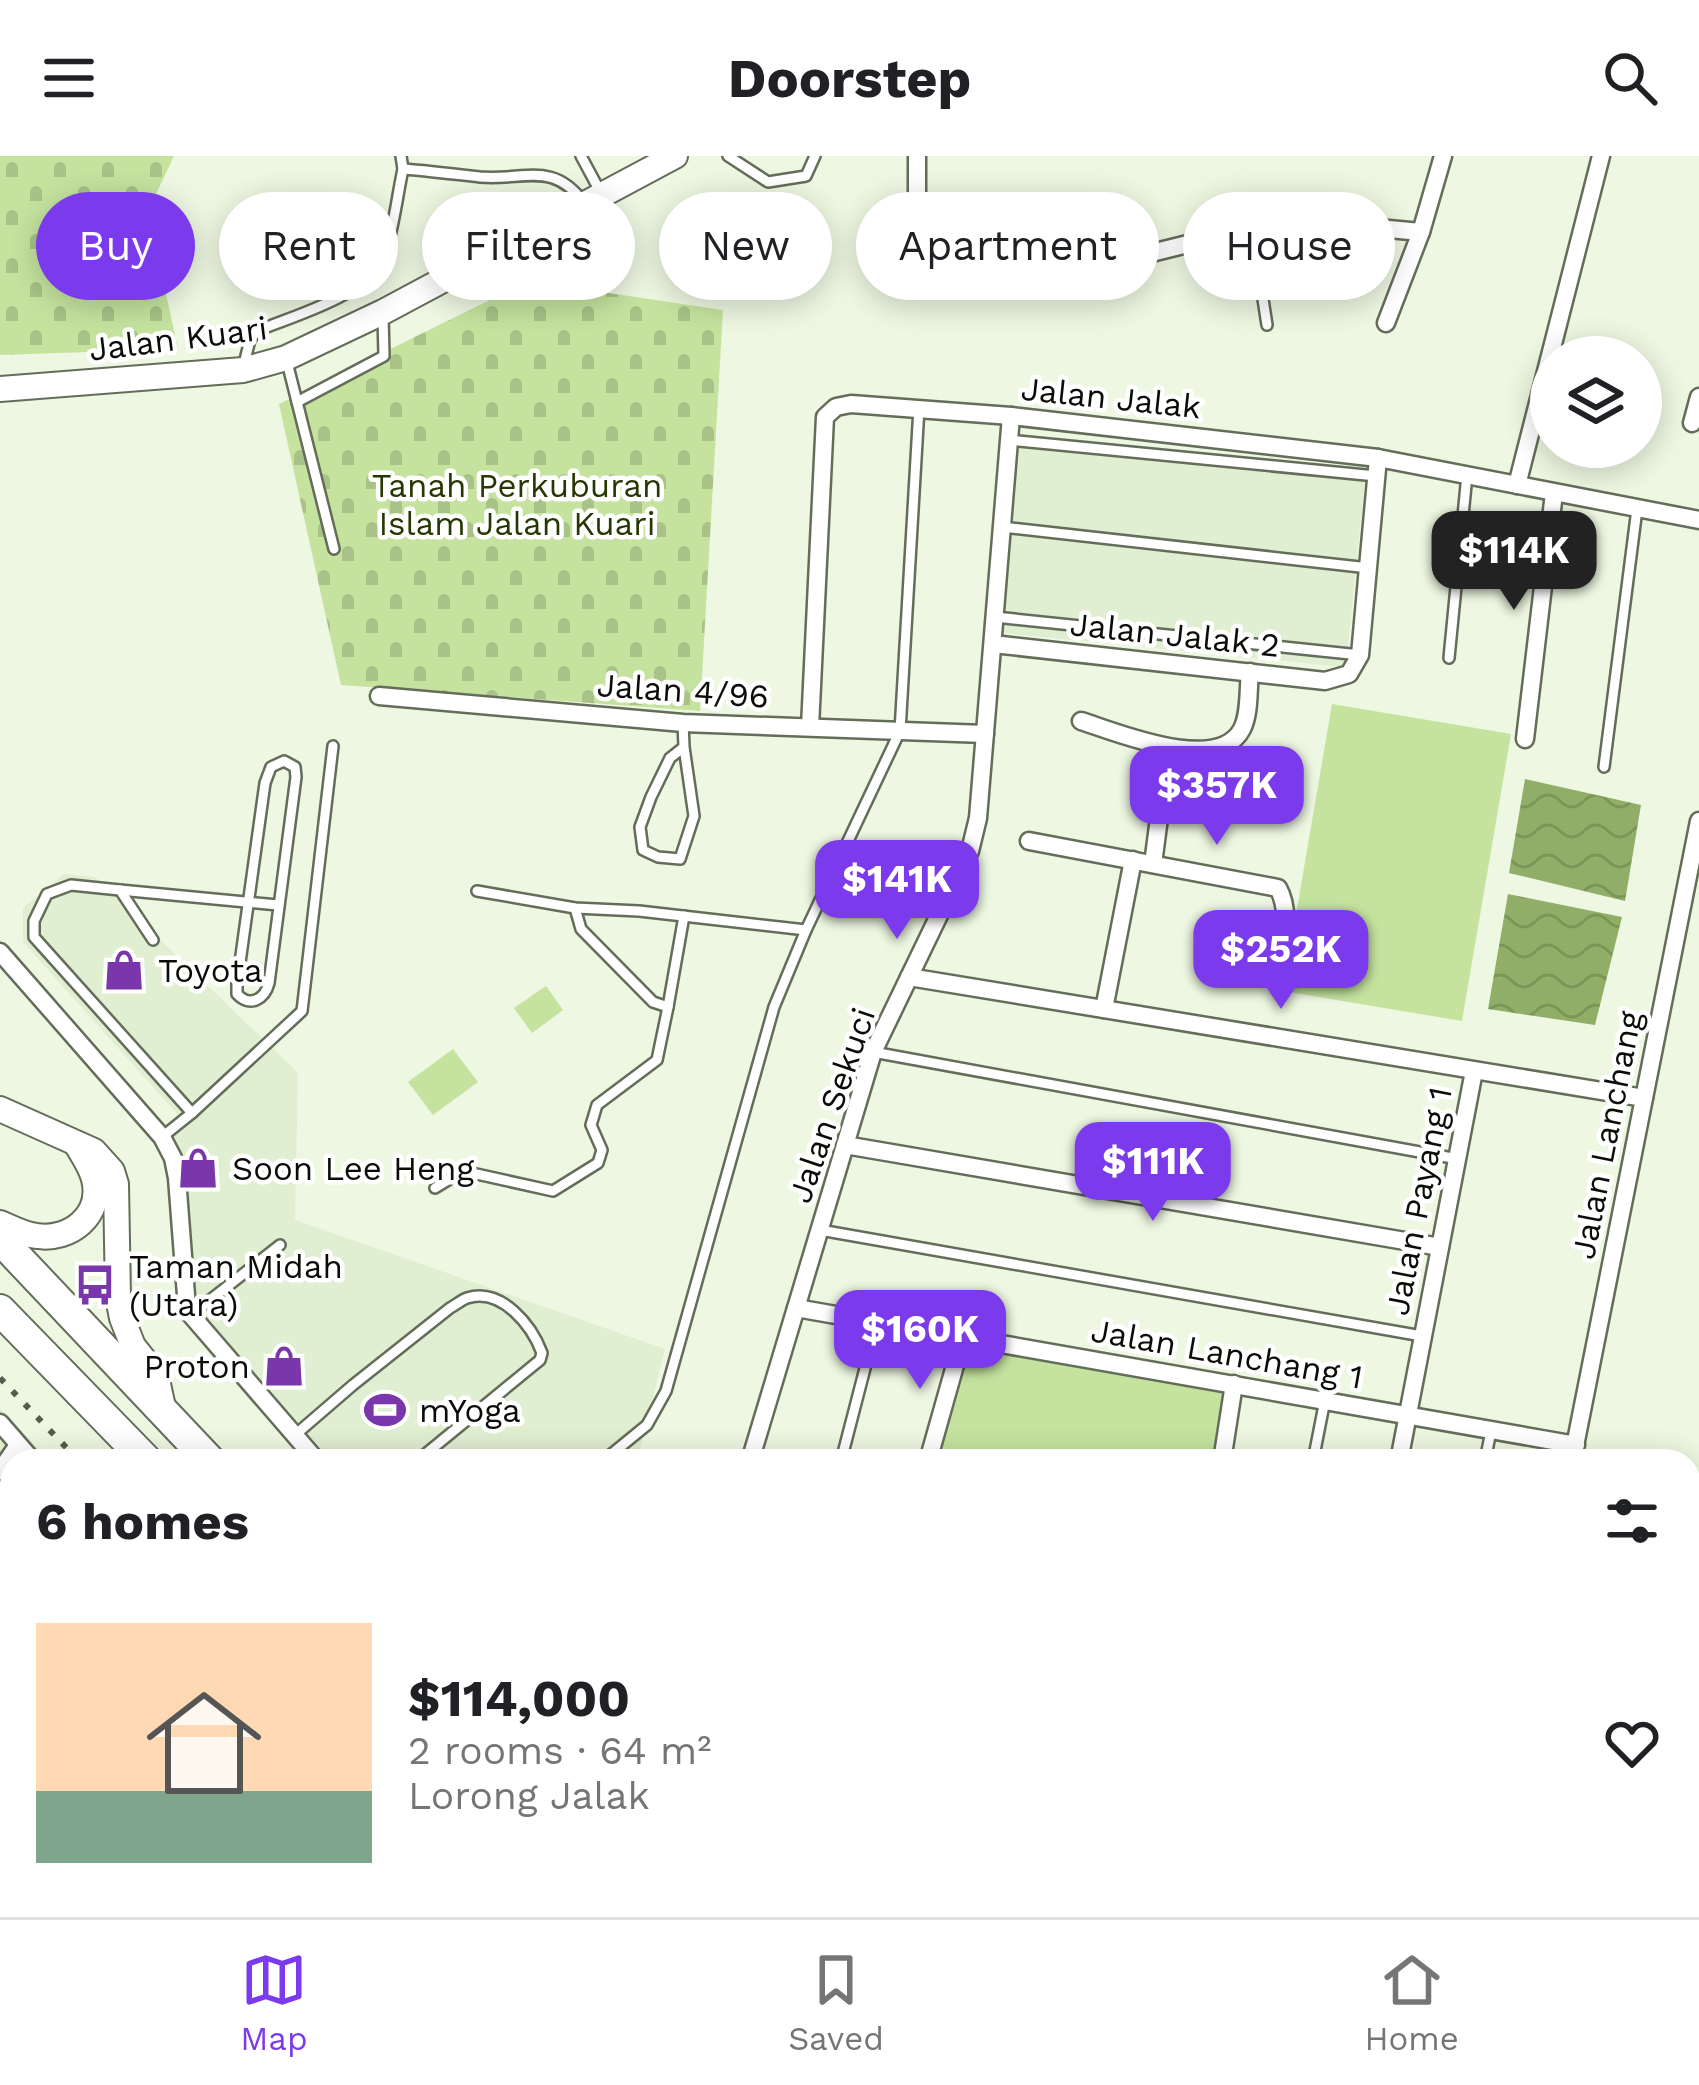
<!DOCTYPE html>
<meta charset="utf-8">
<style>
:root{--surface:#fff;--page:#f2f2f2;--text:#202124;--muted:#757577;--line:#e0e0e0;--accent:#7c3aed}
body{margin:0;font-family:"Work Sans",sans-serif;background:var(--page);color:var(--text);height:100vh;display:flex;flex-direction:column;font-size:45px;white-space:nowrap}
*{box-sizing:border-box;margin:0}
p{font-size:39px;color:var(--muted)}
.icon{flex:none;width:66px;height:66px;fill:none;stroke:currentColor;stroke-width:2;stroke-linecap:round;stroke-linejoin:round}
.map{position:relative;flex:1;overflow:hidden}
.sheet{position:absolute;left:0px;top:1293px;width:1701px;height:468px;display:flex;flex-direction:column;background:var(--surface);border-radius:36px 36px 0 0;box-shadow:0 6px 30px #0003}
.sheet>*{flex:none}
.guide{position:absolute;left:36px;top:36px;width:1629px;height:108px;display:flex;gap:24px}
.buttons{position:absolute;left:1530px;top:180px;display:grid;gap:24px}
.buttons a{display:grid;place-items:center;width:132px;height:132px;border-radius:50%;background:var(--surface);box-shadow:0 6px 30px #0003;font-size:60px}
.price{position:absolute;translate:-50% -102px;padding:0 27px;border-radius:24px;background:var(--accent);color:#fff;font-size:39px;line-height:78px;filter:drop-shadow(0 3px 6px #0008)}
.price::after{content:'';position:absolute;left:50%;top:72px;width:36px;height:27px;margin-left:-18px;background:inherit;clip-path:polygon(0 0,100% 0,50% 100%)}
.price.active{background:#222;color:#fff}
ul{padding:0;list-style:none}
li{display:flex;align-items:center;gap:36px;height:300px;padding:0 36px}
li span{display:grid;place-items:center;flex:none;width:336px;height:240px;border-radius:0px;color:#555}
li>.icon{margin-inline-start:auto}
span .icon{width:144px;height:144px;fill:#fffc;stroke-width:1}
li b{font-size:51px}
h2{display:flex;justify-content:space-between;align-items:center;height:144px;padding:0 36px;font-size:51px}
.pill{padding:0 42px;border-radius:54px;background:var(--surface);box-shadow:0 6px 30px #0003;font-size:42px;line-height:108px}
.pill.active{background:var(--accent);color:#fff}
header{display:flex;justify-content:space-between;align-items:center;height:156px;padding:0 36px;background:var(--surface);font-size:54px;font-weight:700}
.tab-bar{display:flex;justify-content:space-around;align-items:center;height:168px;border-top:3px solid var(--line);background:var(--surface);font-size:33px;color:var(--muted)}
.tab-bar a{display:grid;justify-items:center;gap:6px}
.tab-bar .active{color:var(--accent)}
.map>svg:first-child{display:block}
.built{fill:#e0eed1}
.green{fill:#c5e39f}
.cemetery{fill:url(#cemetery-stones)}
.water{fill:url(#water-waves)}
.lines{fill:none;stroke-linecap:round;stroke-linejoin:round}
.lane-casing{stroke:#646d5a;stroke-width:14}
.street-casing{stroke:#646d5a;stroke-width:21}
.secondary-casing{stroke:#646d5a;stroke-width:28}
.highway-casing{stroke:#646d5a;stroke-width:34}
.lane{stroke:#fff;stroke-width:9}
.street{stroke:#fff;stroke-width:16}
.secondary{stroke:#fff;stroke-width:24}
.highway{stroke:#fff;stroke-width:30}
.rail{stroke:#555b4f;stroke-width:6;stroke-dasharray:6 12;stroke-linecap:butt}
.highway-bridge-casing{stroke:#646d5a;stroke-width:34;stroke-linecap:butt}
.highway-bridge{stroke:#fff;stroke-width:30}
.labels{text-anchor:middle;stroke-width:9;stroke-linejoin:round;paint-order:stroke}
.street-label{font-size:33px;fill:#0a0d07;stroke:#fff}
.park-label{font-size:33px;fill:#263802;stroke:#fff}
.poi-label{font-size:33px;fill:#0a0d07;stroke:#fff;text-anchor:start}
</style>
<header><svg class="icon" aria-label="menu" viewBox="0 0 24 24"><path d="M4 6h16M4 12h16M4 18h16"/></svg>Doorstep<svg class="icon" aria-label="search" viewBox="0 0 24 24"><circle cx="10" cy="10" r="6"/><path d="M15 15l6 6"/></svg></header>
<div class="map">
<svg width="1699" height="1761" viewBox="0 0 1699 1761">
<defs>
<pattern id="cemetery-stones" width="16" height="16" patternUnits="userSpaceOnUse" patternTransform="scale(3)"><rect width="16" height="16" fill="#c5e39f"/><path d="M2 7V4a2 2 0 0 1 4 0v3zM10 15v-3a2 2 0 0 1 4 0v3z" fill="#a8c287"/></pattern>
<pattern id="water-waves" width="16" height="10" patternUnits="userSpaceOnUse" patternTransform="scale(3)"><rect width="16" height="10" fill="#90ae67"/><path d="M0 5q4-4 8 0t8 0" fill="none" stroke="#7b9458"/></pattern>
</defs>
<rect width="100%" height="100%" fill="#edf7e1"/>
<!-- built -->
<g class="built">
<path d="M1019 278 1366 312 1346 511 1000 477Z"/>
<path d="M64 718 95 721 298 917 295 1064 665 1193 637 1305H326L194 1150 165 973 180 961 23 786V752Z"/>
<path d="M0 1252 49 1305H12V1647L0 1667Z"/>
<path d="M866 1749H997L1011 1761H880Z"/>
</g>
<!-- green -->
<g class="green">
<path d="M1332 548 1511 578 1462 865 1283 835Z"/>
<path d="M546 830 563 854 532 877 514 852Z"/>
<path d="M453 893 478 926 433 959 408 926Z"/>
<path d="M963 1181 1234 1228 1222 1305H928Z"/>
</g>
<!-- cemetery -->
<g class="cemetery">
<path d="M0 0H174L148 55 178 193 0 199Z"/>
<path d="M528 125 723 154 700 555 341 529 279 248Z"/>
</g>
<!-- water -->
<g class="water">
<path d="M1525 623 1641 649 1625 745 1509 717Z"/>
<path d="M1508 738 1622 761 1595 869 1488 853Z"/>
</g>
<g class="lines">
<!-- lane casing -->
<g class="lane-casing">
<g id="lane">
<path d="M581 0 602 39"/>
<path d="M728 0 768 26 806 20 815 0"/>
<path d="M403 13C429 15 454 18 480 21 524 25 553 4 584 47"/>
<path d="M1252 72 1267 169"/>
<path d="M286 202 334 393"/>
<path d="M243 212 250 184 257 175C295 159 371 139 385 98 394 71 397 41 403 13L401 0"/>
<path d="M297 246 384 200 383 160"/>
<path d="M1009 284 1376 320"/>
<path d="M1002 371 1369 412"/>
<path d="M995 461 1360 499"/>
<path d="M1449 502 1467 319"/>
<path d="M683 567 684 591 694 660 680 703 658 701 643 694 640 671 651 641 670 602 684 591"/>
<path d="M284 605 295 611 296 621 269 827C265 843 250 852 237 838V828L265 627 271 611Z"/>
<path d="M1604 611 1637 353"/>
<path d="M120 734 278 749"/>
<path d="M477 735 575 752 639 755 806 774"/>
<path d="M575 752 581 773 653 846 668 851 684 760"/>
<path d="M153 784 120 734 71 729 47 738 34 765V781L192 957"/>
<path d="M873 896 1458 1003"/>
<path d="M162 981 192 957 302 855 333 590"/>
<path d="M435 1032 463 1015 553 1035 598 1007 602 994 591 969 597 949 657 904 668 851"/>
<path d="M820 1074 1422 1180"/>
<path d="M191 1159 280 1089"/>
<path d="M295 1279 353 1229 450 1152C456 1149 461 1144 467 1142 502 1131 532 1170 542 1197L540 1204 417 1305"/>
<path d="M603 1305 647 1269 666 1235 774 851 806 774 900 575 919 252"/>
<path d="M841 1305 877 1166"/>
<path d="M1313 1305 1325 1244"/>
<path d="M1485 1305 1491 1275"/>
<path d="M0 1449 12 1432"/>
<path d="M0 1526 12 1534"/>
<path d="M345 1749 349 1761"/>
<path d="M408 1749 419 1761"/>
<path d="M1006 1749 1019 1761"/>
<path d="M52 1761 59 1749"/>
<path d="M182 1761 189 1749"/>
<path d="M1192 1761 1208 1749"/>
</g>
</g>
<!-- street casing -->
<g class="street-casing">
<g id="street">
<path d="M919 74 990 76"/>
<path d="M1079 115 1252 72 1302 65 1421 76"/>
<path d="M917 119V0"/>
<path d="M1386 167 1421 76 1443 0"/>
<path d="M1692 267 1699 241"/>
<path d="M1517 329 1601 0"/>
<path d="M993 488 1325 525 1349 518 1360 499 1378 302"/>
<path d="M379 540 683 567 985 578"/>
<path d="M1081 565C1116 576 1218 619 1242 573 1250 557 1248 533 1250 516"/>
<path d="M810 571 825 261 836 251 851 248 1011 260 1378 302 1699 364"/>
<path d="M1525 583 1554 337"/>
<path d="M1029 685 1278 732C1291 755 1283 785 1281 810"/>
<path d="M1153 708 1168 593"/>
<path d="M0 796 162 981 173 1002 177 1022 187 1152 191 1159 317 1305"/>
<path d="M909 821 1644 942"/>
<path d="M1104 853 1133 704"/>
<path d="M845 989 1440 1091"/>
<path d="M796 1152 1576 1289"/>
<path d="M0 1267 33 1305"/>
<path d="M750 1305 873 896 970 695 978 662 1011 260"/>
<path d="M928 1305 963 1181"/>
<path d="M1222 1305 1234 1228"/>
<path d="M1399 1305 1474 915"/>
<path d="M1572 1305 1699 665"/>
<path d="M0 1315 18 1289"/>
<path d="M0 1605 12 1587"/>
<path d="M0 1669 12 1648"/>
<path d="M776 1749 790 1761"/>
<path d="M854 1749 868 1761"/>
<path d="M143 1761 150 1749"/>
<path d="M1061 1761 1076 1749"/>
<path d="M1335 1761 1350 1749"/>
<path d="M1677 1761 1699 1739"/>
</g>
</g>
<!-- secondary casing -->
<g class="secondary-casing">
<g id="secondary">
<path d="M0 233 243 214 286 202 383 156 675 0"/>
<path d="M0 953 94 995 112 1015 116 1028 118 1142 122 1162 133 1190 156 1219 164 1256"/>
<path d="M0 1067C12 1072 24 1079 37 1080 70 1085 103 1059 94 1023 91 1011 83 1000 77 989"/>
<path d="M1564 1761 1576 1749"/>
</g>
</g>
<!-- highway casing -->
<g class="highway-casing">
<g id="highway">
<path d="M0 1083 210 1305"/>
<path d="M0 1154 147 1305"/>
<path d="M1689 1426 1699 1409"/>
<path d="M1689 1631 1699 1615"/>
<path d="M1689 1690 1699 1679"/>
<path d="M443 1749 452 1761"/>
<path d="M515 1749 526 1761"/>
<path d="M579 1749 591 1761"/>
<path d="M622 1749 633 1761"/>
<path d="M682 1749 695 1761"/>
<path d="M1413 1761 1426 1749"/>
<path d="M1475 1761 1489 1749"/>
<path d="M1516 1761 1529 1749"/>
<path d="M1589 1761 1599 1749"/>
<path d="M1625 1761 1636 1749"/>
</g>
</g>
<!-- lane -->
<use href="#lane" class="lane"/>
<!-- street -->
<use href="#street" class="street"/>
<!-- secondary -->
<use href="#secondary" class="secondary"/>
<!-- highway -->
<use href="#highway" class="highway"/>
<!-- rail -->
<g class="rail">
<path d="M0 1222 79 1305"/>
<path d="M494 1749 504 1761"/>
</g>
<!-- highway-bridge casing -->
<g class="highway-bridge-casing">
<g id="highway-bridge">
<path d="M1689 1500 1699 1481"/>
<path d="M1689 1553 1699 1537"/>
</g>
</g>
<!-- highway-bridge -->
<use href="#highway-bridge" class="highway-bridge"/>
</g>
<!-- icons -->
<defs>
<g id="shop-bare" transform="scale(3.24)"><path d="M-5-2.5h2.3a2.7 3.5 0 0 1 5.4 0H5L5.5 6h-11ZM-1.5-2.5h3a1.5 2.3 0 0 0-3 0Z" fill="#7a37ab" stroke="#fff" stroke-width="2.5" paint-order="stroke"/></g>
<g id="bus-bare" transform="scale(3.24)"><path d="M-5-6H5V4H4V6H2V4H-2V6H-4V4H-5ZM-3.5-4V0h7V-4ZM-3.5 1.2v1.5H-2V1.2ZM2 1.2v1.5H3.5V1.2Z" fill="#7a37ab" stroke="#fff" stroke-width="2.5" paint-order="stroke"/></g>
<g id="stadium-bare" transform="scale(3.24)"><path d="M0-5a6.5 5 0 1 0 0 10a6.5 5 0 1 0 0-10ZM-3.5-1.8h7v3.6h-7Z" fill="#7a37ab" stroke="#fff" stroke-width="2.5" paint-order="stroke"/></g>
</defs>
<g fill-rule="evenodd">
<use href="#shop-bare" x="124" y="814"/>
<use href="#shop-bare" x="198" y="1012"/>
<use href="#bus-bare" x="95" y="1129"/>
<use href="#shop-bare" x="284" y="1210"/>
<use href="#stadium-bare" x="385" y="1254"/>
</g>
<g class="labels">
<!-- street labels -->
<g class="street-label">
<text transform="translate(178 182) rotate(-7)" y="12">Jalan Kuari</text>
<text transform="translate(1111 241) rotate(6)" y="12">Jalan Jalak</text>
<text transform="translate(1175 478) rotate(6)" y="12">Jalan Jalak 2</text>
<text transform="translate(683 534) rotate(4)" y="12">Jalan 4/96</text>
<text transform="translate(831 949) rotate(-71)" y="12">Jalan Sekuci</text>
<text transform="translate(1606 979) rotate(-79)" y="12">Jalan Lanchang</text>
<text transform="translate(1418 1045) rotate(-79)" y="12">Jalan Payang 1</text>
<text transform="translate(1227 1197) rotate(10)" y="12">Jalan Lanchang 1</text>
</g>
<!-- park labels -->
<g class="park-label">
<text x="517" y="341">Tanah Perkuburan<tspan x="517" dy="38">Islam Jalan Kuari</tspan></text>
</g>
<!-- poi labels -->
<g class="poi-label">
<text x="158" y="826">Toyota</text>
<text x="232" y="1024">Soon Lee Heng</text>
<text x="129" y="1122">Taman Midah<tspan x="129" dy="38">(Utara)</tspan></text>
<text x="250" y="1222" text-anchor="end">Proton</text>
<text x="419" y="1266">mYoga</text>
</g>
</g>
</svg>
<div class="buttons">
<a><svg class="icon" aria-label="layers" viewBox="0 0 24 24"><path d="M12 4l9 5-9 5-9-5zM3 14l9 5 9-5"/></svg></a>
</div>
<b class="price active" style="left:1514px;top:457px">$114K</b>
<b class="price" style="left:1217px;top:692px">$357K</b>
<b class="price" style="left:897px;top:786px">$141K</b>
<b class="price" style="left:1281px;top:856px">$252K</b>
<b class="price" style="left:1153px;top:1068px">$111K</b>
<b class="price" style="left:920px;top:1236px">$160K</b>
<div class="guide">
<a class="pill active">Buy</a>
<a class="pill">Rent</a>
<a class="pill">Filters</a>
<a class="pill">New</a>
<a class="pill">Apartment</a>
<a class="pill">House</a>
</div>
<section class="sheet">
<h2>6 homes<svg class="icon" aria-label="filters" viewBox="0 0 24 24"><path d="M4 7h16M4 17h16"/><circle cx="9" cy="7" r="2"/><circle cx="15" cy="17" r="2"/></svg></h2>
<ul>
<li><span style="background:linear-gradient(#ffd9b3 70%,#7fa58c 0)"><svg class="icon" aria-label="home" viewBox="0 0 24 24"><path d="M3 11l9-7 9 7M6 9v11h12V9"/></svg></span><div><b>$114,000</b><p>2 rooms · 64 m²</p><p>Lorong Jalak</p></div><svg class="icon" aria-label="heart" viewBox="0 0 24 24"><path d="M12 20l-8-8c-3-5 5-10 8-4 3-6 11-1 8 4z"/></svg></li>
</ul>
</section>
</div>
<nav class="tab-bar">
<a class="active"><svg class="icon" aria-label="map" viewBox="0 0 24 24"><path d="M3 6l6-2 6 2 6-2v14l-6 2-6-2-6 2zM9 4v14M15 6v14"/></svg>Map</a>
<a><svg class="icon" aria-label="saved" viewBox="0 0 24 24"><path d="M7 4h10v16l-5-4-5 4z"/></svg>Saved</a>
<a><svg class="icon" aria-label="home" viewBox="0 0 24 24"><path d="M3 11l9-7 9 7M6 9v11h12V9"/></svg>Home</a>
</nav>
